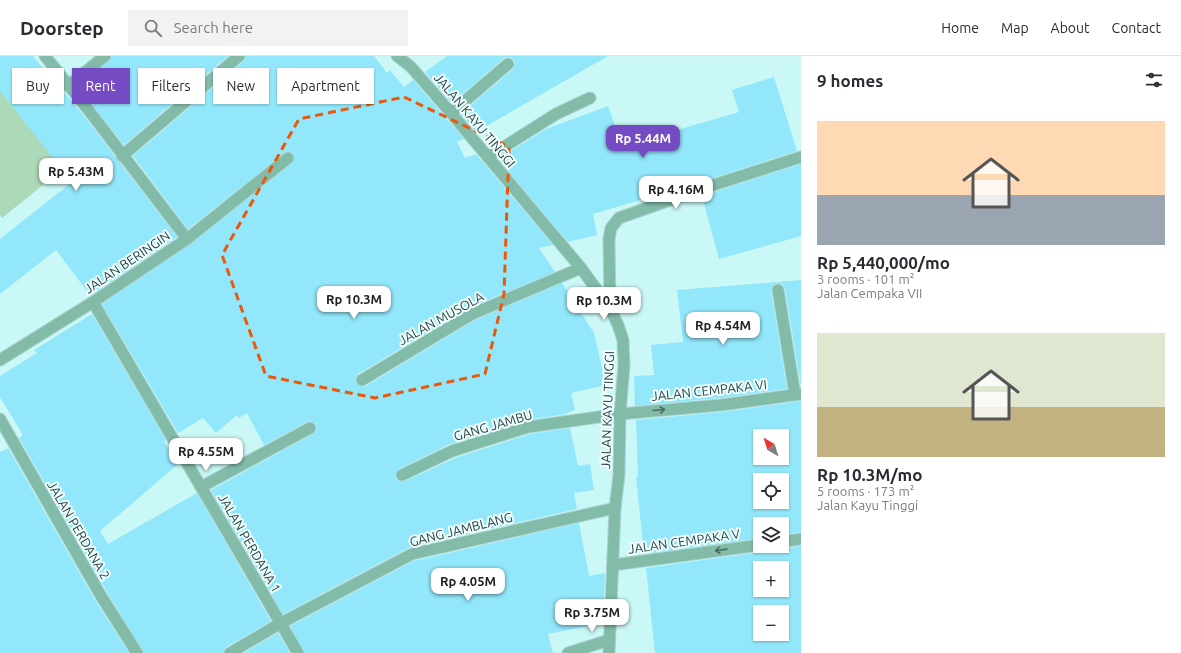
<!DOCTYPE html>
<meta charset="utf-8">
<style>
:root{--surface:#fff;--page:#f2f2f3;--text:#2b2b33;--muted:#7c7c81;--line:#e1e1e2;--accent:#744bc3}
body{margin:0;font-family:Ubuntu,sans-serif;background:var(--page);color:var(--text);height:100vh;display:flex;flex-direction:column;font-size:15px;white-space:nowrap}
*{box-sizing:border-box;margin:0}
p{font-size:13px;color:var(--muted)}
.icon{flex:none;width:22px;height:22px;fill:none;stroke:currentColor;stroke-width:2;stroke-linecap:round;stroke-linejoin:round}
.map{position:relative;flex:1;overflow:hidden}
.side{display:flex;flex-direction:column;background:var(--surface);width:380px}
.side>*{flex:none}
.banner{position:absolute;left:12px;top:12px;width:380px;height:36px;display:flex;gap:8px}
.needle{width:26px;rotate:321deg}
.tools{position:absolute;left:753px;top:373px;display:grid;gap:8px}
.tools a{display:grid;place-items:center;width:36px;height:36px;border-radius:0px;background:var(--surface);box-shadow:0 1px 3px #0004;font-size:20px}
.price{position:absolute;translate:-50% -34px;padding:0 9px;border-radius:8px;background:#fff;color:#222;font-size:13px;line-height:26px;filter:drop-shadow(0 1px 2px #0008)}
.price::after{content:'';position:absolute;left:50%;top:24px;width:12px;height:9px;margin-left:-6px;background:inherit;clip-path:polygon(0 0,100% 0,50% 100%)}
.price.selected{background:var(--accent);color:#fff}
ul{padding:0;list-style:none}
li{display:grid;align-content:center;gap:8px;height:212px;padding:0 16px}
li span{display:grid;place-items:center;height:124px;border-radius:0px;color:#555}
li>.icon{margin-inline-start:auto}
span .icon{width:72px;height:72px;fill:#fffc;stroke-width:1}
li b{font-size:17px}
h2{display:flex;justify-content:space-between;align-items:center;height:48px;padding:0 16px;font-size:17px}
.tag{padding:0 14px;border-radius:0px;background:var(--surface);box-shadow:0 1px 3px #0004;font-size:14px;line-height:36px}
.tag.selected{background:var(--accent);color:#fff}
header{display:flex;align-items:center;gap:24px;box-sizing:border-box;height:56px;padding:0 20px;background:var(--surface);border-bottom:1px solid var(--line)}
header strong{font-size:19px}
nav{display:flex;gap:22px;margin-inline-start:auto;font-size:14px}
.search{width:280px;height:36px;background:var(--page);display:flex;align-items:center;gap:10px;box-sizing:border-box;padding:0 14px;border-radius:0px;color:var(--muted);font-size:15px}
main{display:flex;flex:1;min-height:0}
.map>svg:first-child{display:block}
.green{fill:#acd9b7}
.building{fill:#92e7fa;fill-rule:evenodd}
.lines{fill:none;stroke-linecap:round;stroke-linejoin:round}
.minor-casing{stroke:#abd3d2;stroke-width:13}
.tertiary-casing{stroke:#abd3d2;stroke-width:13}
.minor{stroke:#82bca9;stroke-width:11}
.tertiary{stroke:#82bca9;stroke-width:11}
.oneway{stroke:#4b6b65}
.marked{fill:none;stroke:#e8590c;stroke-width:3;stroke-dasharray:8 5;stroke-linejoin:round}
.labels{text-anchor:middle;stroke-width:4;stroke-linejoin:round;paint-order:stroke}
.street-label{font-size:13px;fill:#2e4040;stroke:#edfffe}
</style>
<header>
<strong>Doorstep</strong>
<div class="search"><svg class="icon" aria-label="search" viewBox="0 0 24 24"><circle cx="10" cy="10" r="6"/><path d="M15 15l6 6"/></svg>Search here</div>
<nav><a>Home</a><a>Map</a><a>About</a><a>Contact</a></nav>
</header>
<main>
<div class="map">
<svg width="801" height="597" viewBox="0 0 801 597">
<rect width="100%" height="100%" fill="#caf8f6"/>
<!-- green -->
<path class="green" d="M0 25 68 109 2 162 0 159Z"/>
<!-- building -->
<g class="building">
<path d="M0 0H33L84 60 177 181 90 239 56 194 0 238V183L72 126 0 35Z"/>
<path d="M112 0H228L124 89 78 30 109 5Z"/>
<path d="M246 0H374L387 17 390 14 404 31 413 24 464 83 457 86 465 102 476 98 553 189 539 192 555 216 468 252 358 318 355 325 359 330H366L475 264 562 227 594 277 606 329 571 337 575 354 567 357V358L526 364 450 388 399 413 395 419 398 425H405L455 402 530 378 570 372 578 410 590 408 594 434 574 437 577 453 410 491 283 558 211 434 313 378 317 373 316 368 311 365 307 366 264 389 247 357 239 362 237 359 216 377 203 362 178 377 102 248 191 188 294 105 293 97 287 95 284 97 188 173 133 100 244 5Z"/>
<path d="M447 0H608L476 76 461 58 513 13 515 6 510 1 504 2 452 47 425 16Z"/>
<path d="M774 21 797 95 688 130 593 158 597 179 568 186 498 103 546 73 608 50 622 90 739 56 732 34Z"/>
<path d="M801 108V180L719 203 702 140Z"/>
<path d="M801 224V331L785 233 783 229 777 227 773 229 771 235 787 333 720 342 635 350 634 320 654 319 651 289 683 286 677 234Z"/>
<path d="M92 258 166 384 164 385 177 409 100 475 108 488 197 437 271 565 226 591 223 597H144L107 536 19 382 23 379 0 341V320L37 297 34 294Z"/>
<path d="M801 345V476L782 479V468H760V482L644 498 636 421H638L636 364 722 356ZM760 380H782V402H760ZM760 424H782V446H760Z"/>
<path d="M8 392 95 544 129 597H0V396Z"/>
<path d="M579 467 589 520 605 517 603 567 548 578 553 597H305L290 570 414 505Z"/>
<path d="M767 490H776L783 493 801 490V597H655L646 512 761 496 765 494ZM760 512H782V534H760ZM760 556H782V578H760Z"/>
<path d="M278 577 290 597H244Z"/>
</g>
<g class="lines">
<!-- minor casing -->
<g class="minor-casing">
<g id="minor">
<path d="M68 30 105 0"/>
<path d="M451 57 508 8"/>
<path d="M122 100 239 0"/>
<path d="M488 101 556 58 590 42"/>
<path d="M187 183 288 102"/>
<path d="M778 234 795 339"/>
<path d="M93 246 298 597"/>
<path d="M610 252 609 183 611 172 619 162 704 132 801 101"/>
<path d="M0 304 93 246 187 183 90 56 45 0"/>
<path d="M362 324 472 258 581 212"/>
<path d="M0 363 101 540 137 597"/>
<path d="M402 419 452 395 528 371 620 358 721 349 801 338"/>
<path d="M201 431 310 372"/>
<path d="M782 486 801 483"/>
<path d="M613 509 760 489"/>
<path d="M230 597 281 567 412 498 615 452"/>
<path d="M568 597 609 584"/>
</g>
</g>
<!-- tertiary casing -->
<g class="tertiary-casing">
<path id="tertiary" d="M397 0 411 11 451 57 581 212 610 252 618 269 623 284 624 309 620 358 619 419 615 452 609 597"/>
</g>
<!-- minor -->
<use href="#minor" class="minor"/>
<!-- tertiary -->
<use href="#tertiary" class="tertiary"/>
</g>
<!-- one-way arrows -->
<defs><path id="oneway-shaft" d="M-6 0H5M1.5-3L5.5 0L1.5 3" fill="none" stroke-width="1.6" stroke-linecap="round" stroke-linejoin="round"/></defs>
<g class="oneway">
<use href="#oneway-shaft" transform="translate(659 354) rotate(-5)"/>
<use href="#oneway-shaft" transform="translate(721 494) rotate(172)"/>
</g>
<!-- marked area -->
<path class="marked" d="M404 41 509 91 504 238 485 318 375 342 266 320 222 199 299 63Z"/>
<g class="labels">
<!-- street labels -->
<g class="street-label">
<text transform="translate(475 64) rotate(50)" y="5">JALAN KAYU TINGGI</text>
<text transform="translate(127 206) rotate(-34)" y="5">JALAN BERINGIN</text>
<text transform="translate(441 262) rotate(-29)" y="5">JALAN MUSOLA</text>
<text transform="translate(709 334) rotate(-6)" y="5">JALAN CEMPAKA VI</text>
<text transform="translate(607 354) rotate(-88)" y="5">JALAN KAYU TINGGI</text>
<text transform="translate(493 369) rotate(-16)" y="5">GANG JAMBU</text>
<text transform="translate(461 473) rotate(-14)" y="5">GANG JAMBLANG</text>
<text transform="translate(79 474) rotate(60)" y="5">JALAN PERDANA 2</text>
<text transform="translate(684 485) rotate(-8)" y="5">JALAN CEMPAKA V</text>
<text transform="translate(250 487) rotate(60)" y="5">JALAN PERDANA 1</text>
</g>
</g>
</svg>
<div class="tools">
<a><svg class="needle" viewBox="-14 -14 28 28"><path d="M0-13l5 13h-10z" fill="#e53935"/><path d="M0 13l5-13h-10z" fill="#7c7c81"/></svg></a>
<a><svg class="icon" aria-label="locate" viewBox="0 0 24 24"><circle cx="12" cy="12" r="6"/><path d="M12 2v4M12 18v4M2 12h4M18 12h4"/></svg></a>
<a><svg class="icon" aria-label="layers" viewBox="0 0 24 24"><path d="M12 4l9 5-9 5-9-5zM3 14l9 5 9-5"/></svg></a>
<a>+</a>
<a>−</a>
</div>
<b class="price selected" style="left:643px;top:103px">Rp 5.44M</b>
<b class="price" style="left:76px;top:136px">Rp 5.43M</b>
<b class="price" style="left:676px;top:154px">Rp 4.16M</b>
<b class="price" style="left:354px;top:264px">Rp 10.3M</b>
<b class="price" style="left:604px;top:265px">Rp 10.3M</b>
<b class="price" style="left:723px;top:290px">Rp 4.54M</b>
<b class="price" style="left:206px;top:416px">Rp 4.55M</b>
<b class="price" style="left:468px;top:546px">Rp 4.05M</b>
<b class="price" style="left:592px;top:577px">Rp 3.75M</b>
<div class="banner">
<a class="tag">Buy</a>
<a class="tag selected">Rent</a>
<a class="tag">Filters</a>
<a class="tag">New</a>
<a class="tag">Apartment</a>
</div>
</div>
<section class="side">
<h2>9 homes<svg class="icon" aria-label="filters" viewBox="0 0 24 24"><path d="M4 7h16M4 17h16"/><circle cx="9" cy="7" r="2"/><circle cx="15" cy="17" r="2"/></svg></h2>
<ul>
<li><span style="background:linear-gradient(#ffd9b3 60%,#9aa5b1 0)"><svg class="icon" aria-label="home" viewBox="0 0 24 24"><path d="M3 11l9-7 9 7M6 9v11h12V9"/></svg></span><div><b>Rp 5,440,000/mo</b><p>3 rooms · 101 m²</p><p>Jalan Cempaka VII</p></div></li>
<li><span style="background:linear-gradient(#dfe7d0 60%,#c2b280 0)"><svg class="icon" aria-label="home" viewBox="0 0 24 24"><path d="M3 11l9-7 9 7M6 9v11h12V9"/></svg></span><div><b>Rp 10.3M/mo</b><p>5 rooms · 173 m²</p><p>Jalan Kayu Tinggi</p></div></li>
</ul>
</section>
</main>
